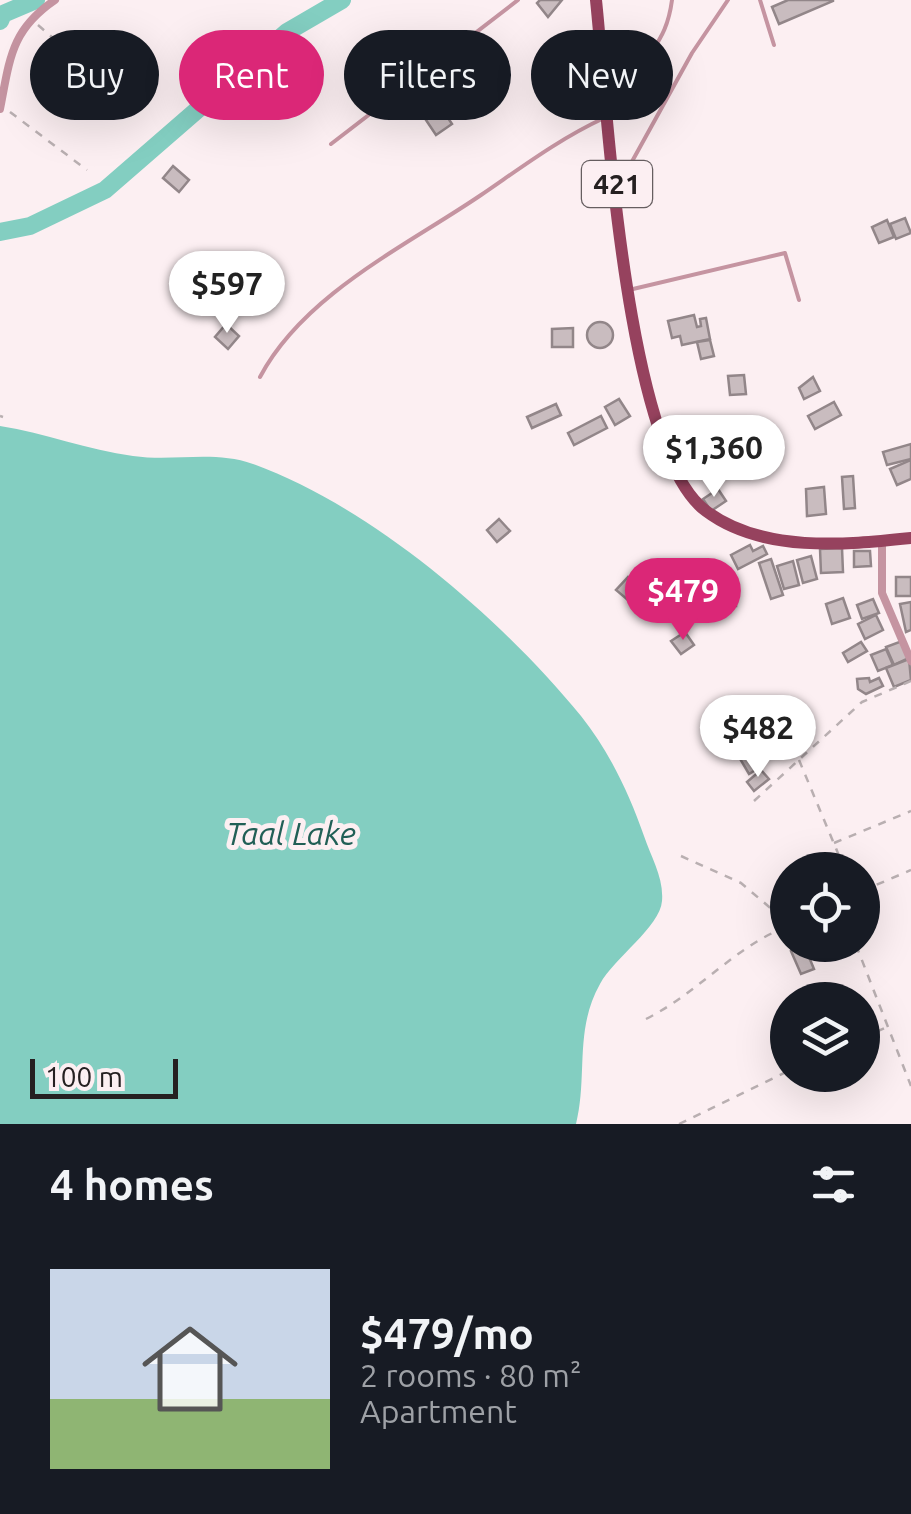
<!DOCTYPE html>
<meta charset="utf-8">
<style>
:root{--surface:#171b24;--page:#242831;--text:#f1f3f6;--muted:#9ea1a6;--accent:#db2777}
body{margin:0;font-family:Ubuntu,sans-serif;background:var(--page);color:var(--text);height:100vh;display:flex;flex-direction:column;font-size:38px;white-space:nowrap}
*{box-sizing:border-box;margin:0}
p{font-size:32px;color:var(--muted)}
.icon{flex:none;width:55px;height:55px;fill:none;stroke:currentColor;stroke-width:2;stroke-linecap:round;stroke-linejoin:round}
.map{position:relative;height:1124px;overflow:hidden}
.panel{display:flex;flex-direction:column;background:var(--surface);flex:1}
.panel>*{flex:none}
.banner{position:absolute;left:30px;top:30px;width:852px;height:90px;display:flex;gap:20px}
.tools{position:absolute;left:770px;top:852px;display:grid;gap:20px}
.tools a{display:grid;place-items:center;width:110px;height:110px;border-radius:50%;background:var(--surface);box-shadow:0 10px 40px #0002;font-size:50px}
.scale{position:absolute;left:30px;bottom:25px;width:148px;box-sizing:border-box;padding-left:10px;border:5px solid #252021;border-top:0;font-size:28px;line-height:35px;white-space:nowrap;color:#252021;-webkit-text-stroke:8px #fceff2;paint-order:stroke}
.price{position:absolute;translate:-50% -85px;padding:0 22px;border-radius:35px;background:#fff;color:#222;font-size:32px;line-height:65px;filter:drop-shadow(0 2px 5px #0008)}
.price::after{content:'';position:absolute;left:50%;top:60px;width:30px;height:22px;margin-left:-15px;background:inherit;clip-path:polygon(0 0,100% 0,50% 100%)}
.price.active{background:var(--accent);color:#fff}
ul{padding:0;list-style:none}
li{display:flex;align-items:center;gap:30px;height:250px;padding:0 50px}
li span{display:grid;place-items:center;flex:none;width:280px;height:200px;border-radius:0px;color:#555}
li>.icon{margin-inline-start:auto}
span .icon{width:120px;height:120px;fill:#fffc;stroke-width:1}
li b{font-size:42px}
h2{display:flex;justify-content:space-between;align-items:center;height:120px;padding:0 50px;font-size:42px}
.tag{padding:0 35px;border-radius:45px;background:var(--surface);box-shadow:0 10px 40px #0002;font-size:35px;line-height:90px}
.tag.active{background:var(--accent);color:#fff}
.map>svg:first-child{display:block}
.water{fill:#83cec1}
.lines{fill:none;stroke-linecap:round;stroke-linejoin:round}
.river{stroke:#83cec1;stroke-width:18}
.building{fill:#c9bcbf;stroke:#928689;stroke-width:2.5}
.path{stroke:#b9afb1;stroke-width:2.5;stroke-dasharray:8 8;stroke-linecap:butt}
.lane{stroke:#c594a1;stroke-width:4}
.street{stroke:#c594a1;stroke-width:8}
.primary{stroke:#96425e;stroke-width:12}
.labels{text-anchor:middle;stroke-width:10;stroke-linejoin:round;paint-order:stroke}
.shield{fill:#fceff2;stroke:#665e60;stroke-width:2.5}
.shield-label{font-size:28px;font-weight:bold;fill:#252021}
.water-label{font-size:32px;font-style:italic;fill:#215f56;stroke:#fceff2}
</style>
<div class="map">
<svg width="911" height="1124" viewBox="0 0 911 1124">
<rect width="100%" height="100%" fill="#fceff2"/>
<!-- water -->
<path class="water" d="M0 426C45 433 88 450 133 456 174 462 213 450 253 464 372 507 501 618 581 716 609 751 629 793 644 836 651 857 664 878 662 901 660 927 614 958 600 984 574 1030 588 1076 576 1124H0Z"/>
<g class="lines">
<!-- river -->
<g class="river">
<path d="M0 21 3 14 36 0"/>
<path d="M0 232 30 226 105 190 287 32 342 0"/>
</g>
</g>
<!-- building -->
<g class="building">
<path d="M540 0H562L548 17 537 3Z"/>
<path d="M788 0H833V1L779 24 772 7Z"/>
<path d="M436 100 452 124 436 135 420 111Z"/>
<path d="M173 166 189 180 179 192 163 178Z"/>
<path d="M905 218 911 233 896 239 890 224Z"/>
<path d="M887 220 894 237 879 243 872 227Z"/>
<path d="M694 315 697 327 701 326 700 319 706 318 710 339 682 345 680 336 672 338 668 321Z"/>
<circle cx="600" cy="335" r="13"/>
<path d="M226 324 239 336 228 349 215 337Z"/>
<path d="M573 328V347H552V329Z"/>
<path d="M710 340 714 356 701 359 697 342Z"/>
<path d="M744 375 746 394 730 395 728 376Z"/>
<path d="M813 377 820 391 804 399 799 388Z"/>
<path d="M619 399 630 416 615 425 605 407Z"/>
<path d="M834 402 841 415 815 429 808 416Z"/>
<path d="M556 404 561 415 532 428 527 417Z"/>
<path d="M601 416 607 428 574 445 568 433Z"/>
<path d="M690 431 698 449 685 455 677 436Z"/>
<path d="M911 444V459L887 465 883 452Z"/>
<path d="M754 451 763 468 748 477 739 459Z"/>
<path d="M911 460V479L897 485 890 469Z"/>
<path d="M853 476 855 508 844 509 842 477Z"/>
<path d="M824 487 826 514 807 516 806 489Z"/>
<path d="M718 489 726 501 711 511 703 499Z"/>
<path d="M499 519 510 531 497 542 487 530Z"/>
<path d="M750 545 753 551 763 546 767 554 738 569 731 555Z"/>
<path d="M842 548 843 572 821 573 820 549Z"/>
<path d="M854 551H870L871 566 854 567Z"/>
<path d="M811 556 817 579 803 583 797 560Z"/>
<path d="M771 559 783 595 771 599 759 563Z"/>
<path d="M793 561 799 585 784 589 777 566Z"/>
<path d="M628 577 646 593 635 606 616 590Z"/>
<rect x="896" y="577" width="15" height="19"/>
<rect x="722" y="590" width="14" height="16"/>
<path d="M843 598 850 618 832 624 826 604Z"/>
<path d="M873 599 879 613 862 619 857 605Z"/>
<path d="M911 602V630L906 632 900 604Z"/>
<path d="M876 615 883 630 865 639 858 624Z"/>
<path d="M685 632 694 645 681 654 671 641Z"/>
<path d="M902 641 909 658 894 665 886 647Z"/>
<path d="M861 642 867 651 848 662 843 653Z"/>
<path d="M886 649 893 665 878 671 871 655Z"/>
<path d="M909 659 911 680 894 687 886 668Z"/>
<path d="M869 678 870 682 879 678 883 686 866 694 858 689 857 679Z"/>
<path d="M755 748 757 752 750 757 757 769 749 774 739 757Z"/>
<path d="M761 770 769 779 754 791 747 782Z"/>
<path d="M804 945 814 969 801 974 791 951Z"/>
</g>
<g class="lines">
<!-- path -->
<g class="path">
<path d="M38 25 99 78"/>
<path d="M10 112 87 170"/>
<path d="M0 416 3 417"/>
<path d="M799 760 845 870"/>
<path d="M754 801 862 702 911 681"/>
<path d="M834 843 911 811"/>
<path d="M681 856 741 883 788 923"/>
<path d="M862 891 911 870"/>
<path d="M856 945 911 1086"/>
<path d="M646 1019C698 993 734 947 788 926"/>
<path d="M862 1038 887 1027"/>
<path d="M679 1124 788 1071"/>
</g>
<!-- lane -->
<g class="lane">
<path d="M760 0 774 45"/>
<path d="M607 88 637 78C653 45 667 38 672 0"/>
<path d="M331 144 518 0"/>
<path d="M619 185 692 53 728 0"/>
<path d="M633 289 785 253 799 300"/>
<path d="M260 377C304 294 406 246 481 195 522 167 559 139 604 118"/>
</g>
<!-- street -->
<g class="street">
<path d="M0 109C10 58 11 30 55 0"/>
<path d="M882 541V593L911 661"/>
</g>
<!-- primary -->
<path class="primary" d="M596 0C607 104 625 452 706 511 762 553 844 545 911 538"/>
</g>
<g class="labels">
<!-- shield labels -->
<rect class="shield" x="582" y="161" width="70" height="46" rx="8"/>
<g class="shield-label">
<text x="617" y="194">421</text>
</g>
<!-- water labels -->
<g class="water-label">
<text x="291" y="845">Taal Lake</text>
</g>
</g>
</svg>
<div class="tools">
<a><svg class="icon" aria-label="locate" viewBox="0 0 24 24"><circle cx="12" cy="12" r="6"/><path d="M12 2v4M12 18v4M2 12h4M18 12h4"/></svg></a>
<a><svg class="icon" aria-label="layers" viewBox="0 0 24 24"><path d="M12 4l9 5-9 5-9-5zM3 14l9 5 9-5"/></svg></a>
</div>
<div class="scale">100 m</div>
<b class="price" style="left:227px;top:336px">$597</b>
<b class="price" style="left:714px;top:500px">$1,360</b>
<b class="price active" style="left:683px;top:643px">$479</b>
<b class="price" style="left:758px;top:780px">$482</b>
<div class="banner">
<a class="tag">Buy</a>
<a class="tag active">Rent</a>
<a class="tag">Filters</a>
<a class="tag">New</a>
</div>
</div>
<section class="panel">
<h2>4 homes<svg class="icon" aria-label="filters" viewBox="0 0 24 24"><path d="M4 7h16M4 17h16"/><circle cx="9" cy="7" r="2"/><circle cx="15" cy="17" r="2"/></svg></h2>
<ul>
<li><span style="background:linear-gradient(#c9d6e8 65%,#8fb573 0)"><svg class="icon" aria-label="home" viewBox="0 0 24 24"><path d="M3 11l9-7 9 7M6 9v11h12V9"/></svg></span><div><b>$479/mo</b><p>2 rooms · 80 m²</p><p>Apartment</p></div></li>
</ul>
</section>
